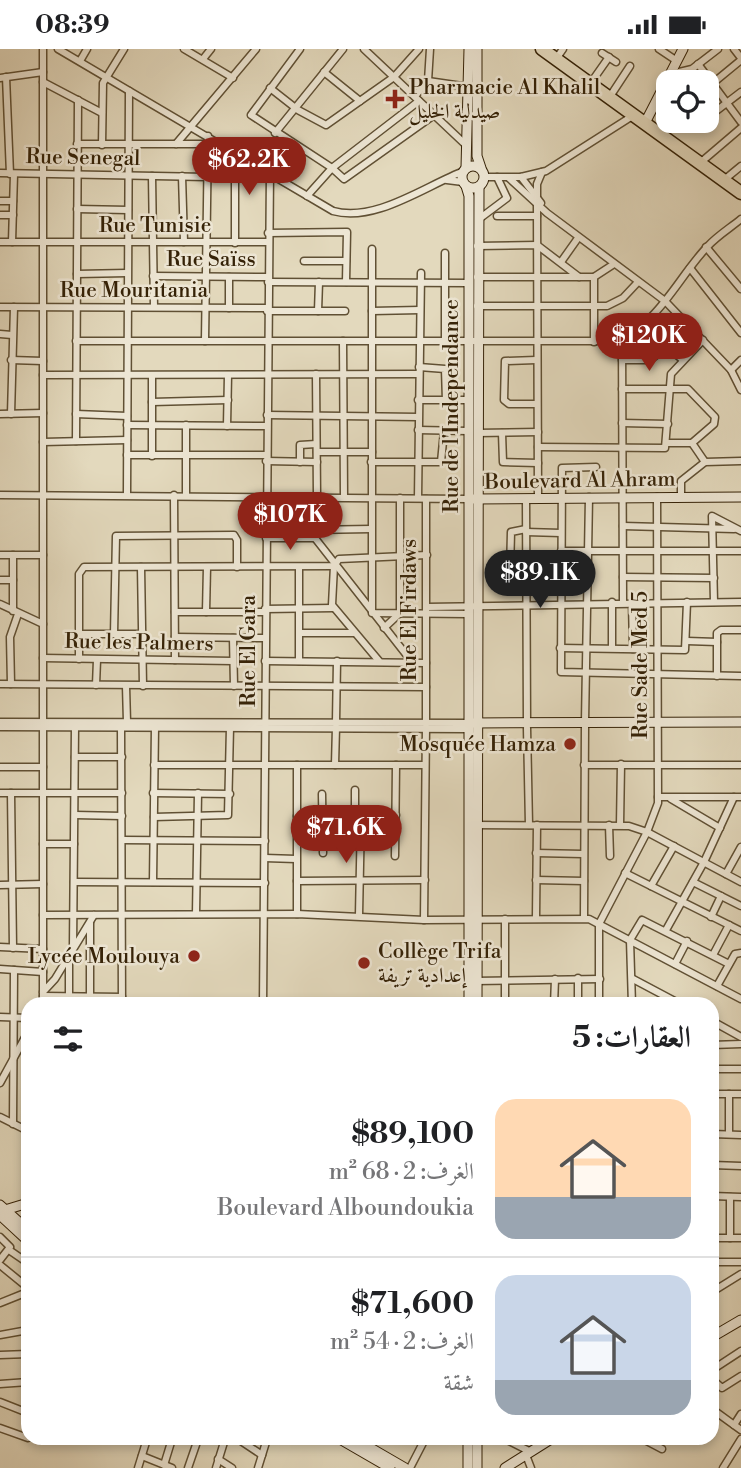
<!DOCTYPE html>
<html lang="ar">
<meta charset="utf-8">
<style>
:root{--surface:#fff;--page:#f2f2f2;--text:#202124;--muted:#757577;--line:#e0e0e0;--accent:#8f2418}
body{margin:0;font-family:"Libre Bodoni",Amiri,serif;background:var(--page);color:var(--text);direction:rtl;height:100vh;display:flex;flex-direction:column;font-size:26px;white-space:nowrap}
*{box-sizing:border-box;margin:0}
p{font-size:23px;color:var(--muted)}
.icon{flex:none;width:38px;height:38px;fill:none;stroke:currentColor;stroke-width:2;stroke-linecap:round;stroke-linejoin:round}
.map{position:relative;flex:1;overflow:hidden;direction:ltr}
.details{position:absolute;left:21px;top:948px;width:698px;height:448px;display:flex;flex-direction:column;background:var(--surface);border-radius:21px;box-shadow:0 4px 10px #0003;direction:rtl}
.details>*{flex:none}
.tools{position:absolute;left:656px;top:21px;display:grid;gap:14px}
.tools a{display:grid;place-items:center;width:63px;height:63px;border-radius:14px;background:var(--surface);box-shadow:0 4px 10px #0003;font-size:35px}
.price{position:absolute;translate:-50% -60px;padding:0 16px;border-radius:24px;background:var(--accent);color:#fff;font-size:23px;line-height:46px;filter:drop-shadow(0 2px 4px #0008)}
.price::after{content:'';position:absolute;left:50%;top:42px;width:21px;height:16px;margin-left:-10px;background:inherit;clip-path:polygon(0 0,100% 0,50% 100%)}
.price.on{background:#222;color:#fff}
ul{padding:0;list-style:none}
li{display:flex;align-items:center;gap:21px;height:175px;padding:0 28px}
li+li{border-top:2px solid var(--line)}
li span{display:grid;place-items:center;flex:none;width:196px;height:140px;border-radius:21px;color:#555}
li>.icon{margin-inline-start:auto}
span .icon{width:84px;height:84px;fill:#fffc;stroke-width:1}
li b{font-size:30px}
h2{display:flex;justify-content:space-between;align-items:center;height:84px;padding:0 28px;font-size:30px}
.status{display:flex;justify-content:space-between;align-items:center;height:49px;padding:0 35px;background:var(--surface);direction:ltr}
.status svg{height:19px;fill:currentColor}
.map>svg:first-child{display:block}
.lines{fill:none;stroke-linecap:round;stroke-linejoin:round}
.street-casing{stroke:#605034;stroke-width:9}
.secondary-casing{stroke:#352207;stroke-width:11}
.highway-casing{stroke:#352207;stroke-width:15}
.street{stroke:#ede6d4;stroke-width:6}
.secondary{stroke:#ede6d4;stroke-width:9}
.highway{stroke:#e3d9bd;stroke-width:12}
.poi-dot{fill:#8f2418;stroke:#ede6d4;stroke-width:2.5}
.labels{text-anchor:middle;stroke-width:5;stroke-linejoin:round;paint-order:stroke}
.poi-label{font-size:21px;fill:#352207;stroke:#ede6d4;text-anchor:start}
.street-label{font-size:21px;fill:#352207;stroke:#ede6d4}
</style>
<div class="status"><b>08:39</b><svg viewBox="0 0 49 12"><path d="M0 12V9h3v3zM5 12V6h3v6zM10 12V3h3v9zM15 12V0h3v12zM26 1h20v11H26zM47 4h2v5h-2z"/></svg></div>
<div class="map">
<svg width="741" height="1419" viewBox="0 0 741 1419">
<rect width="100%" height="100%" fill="#e3d9bd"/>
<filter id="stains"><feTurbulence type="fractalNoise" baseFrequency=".00286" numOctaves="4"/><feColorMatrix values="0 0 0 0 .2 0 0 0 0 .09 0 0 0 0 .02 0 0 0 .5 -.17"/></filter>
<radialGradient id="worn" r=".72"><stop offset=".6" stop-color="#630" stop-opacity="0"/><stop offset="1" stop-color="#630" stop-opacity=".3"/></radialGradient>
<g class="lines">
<!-- street casing -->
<g class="street-casing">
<g id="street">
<path d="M58 0 333 162C375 174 425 137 464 122"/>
<path d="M184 0 233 29"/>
<path d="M300 0 251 66 332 119 344 130 434 66"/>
<path d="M364 0 467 97"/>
<path d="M659 0 677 12"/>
<path d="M734 0 741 9"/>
<path d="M602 4 616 13"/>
<path d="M203 10 211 0"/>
<path d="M556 10 563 0"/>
<path d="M80 12 87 0"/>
<path d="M698 15 741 73"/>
<path d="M324 23 360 52"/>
<path d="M671 25 692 20 718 0"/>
<path d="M6 28 10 125"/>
<path d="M0 29 43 23"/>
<path d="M428 32 469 38"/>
<path d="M43 33 102 64"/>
<path d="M590 35 609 8"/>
<path d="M270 39 298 61 326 76 394 28 419 0"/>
<path d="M707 39 741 11"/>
<path d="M415 47 428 32 430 0"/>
<path d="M609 49 630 17"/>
<path d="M707 69 741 43"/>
<path d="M697 77 704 72"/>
<path d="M275 84 343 0"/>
<path d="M77 95H207"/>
<path d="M176 95 256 0"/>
<path d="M102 96 103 34 124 0"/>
<path d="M700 114 741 79"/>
<path d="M0 124 207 128"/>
<path d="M152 127 154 258"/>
<path d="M182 127 184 193"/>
<path d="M485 128H521L546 122 634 66"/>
<path d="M521 128 541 154"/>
<path d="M509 129 547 164 665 252 731 321 741 341"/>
<path d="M447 131 463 133"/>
<path d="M724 131 741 117"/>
<path d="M307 147 332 119 419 52"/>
<path d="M537 147V135L542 123"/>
<path d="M0 152H13"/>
<path d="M537 155 538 449"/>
<path d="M77 160 128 161"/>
<path d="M0 166H13"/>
<path d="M497 167H537"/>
<path d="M479 170 507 149 497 128"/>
<path d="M268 184 347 183 346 233"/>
<path d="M0 193H267"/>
<path d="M12 193 14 125"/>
<path d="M235 194V103"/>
<path d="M477 197 537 196 579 228"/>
<path d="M706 198 741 240"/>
<path d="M372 200V564L468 565"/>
<path d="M445 204V294"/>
<path d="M304 212H346"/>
<path d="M561 213 578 189"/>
<path d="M690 219 741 284"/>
<path d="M77 225 127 224"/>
<path d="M153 227 268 228"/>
<path d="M477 228H594L614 215"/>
<path d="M268 233 469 234"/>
<path d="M477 257H607L623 249 638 233"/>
<path d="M0 258 267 259"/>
<path d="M229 259V228"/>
<path d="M267 262H345"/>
<path d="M318 262 319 233"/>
<path d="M372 262 420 261"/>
<path d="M0 285 12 286"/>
<path d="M622 289 623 553"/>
<path d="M76 292H613C658 278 677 229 708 197 717 187 730 179 741 170"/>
<path d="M205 292 208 87"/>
<path d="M343 292 344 448"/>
<path d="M594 293V228"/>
<path d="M11 311 43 312"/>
<path d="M536 311 505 312 504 351 509 355H537"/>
<path d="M622 311H650L667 298 683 311"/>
<path d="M419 318 445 320 446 352"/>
<path d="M731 321 741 311"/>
<path d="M316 325 317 448"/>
<path d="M43 326 419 325"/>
<path d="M152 327V407"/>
<path d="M622 340H688L715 368 714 375 692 394H667"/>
<path d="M418 351H469"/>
<path d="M152 353 228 351"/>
<path d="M0 365 43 364"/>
<path d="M11 365 14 258"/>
<path d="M76 365 127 367"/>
<path d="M267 366 418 368"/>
<path d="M622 374 668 375"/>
<path d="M127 376 267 377"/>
<path d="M227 377 228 326"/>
<path d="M418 381 468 382"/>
<path d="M477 384 538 383"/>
<path d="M502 384 503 413 538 414"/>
<path d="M76 392 78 51"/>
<path d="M43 393 127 391"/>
<path d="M692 394 705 413"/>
<path d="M538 398 665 399 671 325 703 291"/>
<path d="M317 403H372"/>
<path d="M127 406H266"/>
<path d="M266 412 317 413"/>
<path d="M300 413V396L316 395"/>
<path d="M371 413H441L444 382"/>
<path d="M596 418 562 419 561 623 741 627"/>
<path d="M0 446 468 450"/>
<path d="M127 446 129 42"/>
<path d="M174 446 175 611"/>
<path d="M186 446V376"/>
<path d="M309 448 311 484 412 613"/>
<path d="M681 448V432L705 413 741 412"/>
<path d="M418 449 421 224"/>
<path d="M526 450 527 673"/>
<path d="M623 477 734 480"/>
<path d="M526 480 511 483 510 522 527 525"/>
<path d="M309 481 371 480"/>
<path d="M526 483 561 484"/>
<path d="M266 489H314"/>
<path d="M561 502H741"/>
<path d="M0 506H43"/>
<path d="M334 517 332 556 379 612"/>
<path d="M141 518 143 637"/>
<path d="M527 520 561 521"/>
<path d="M623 528 714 529"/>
<path d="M0 531H13"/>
<path d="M612 553V599"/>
<path d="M632 553 633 600"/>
<path d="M714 553 712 467 741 482"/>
<path d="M0 555 43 575"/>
<path d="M427 558 741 553"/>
<path d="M265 560 333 559"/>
<path d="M13 562V506"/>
<path d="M175 563H265"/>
<path d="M206 563 207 518"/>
<path d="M384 579 400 564V449"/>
<path d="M300 584H354"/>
<path d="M80 585H143"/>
<path d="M114 585 116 487 234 486 237 491V518"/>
<path d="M175 588 265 589"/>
<path d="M233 589 234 637"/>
<path d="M687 592 717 593"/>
<path d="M560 599 685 601 687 553"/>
<path d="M43 609 233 612"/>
<path d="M79 610V525L84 518 334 517 339 510 427 506"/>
<path d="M265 612 426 614"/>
<path d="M299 612V518"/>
<path d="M717 627V584L721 581H741"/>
<path d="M0 635 426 638"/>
<path d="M11 635 10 588 18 565"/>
<path d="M96 636 97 611"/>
<path d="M126 637 127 673"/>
<path d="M0 673 468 674"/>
<path d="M336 673 337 612"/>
<path d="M426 673V450"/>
<path d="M585 673 589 448"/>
<path d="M0 678 468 680"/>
<path d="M121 678 122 956"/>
<path d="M527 679 529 776"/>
<path d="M75 708H122"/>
<path d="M154 716H425"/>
<path d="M335 716 336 678"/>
<path d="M584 716H741"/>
<path d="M0 718H43"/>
<path d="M355 741V766"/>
<path d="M0 744H122"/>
<path d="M11 744 13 899"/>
<path d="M153 744 230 745"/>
<path d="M322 745 323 804"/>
<path d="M658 748H741"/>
<path d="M671 750 720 779"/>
<path d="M75 766 122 767"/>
<path d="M297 767 396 766"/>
<path d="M154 768 228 766 230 678"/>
<path d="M474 776 629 777 647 783 741 833"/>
<path d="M609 776 610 807"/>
<path d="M620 776 621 715"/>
<path d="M122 791 265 792"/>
<path d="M43 795H74"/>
<path d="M536 804 583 805"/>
<path d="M395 807 396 716"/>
<path d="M265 809 296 810"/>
<path d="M625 824 741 882"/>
<path d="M726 825 741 798"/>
<path d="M536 831 584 832"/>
<path d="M297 832 425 831"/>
<path d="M74 833 265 834"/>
<path d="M153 833 155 678"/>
<path d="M693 833 741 857"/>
<path d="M0 836 43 835"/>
<path d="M651 837 674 797"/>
<path d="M196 865 198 744"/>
<path d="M297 865V716"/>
<path d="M43 866 297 865 424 871 589 870 741 950"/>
<path d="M359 866 361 766"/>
<path d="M536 868 537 776"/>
<path d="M711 868 721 847"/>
<path d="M584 869 585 678"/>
<path d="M505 870V956"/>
<path d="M424 871 426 678"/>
<path d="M90 874V956"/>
<path d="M666 881 704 813 734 748"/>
<path d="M0 898 43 900"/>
<path d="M73 899 75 678"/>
<path d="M713 906 729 876"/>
<path d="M69 909V956"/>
<path d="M675 915 687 892"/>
<path d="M0 920 43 923"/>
<path d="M633 930 682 956"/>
<path d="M474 932 600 930"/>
<path d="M717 937 735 905 741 904"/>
<path d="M43 943 55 930 94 866"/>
<path d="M43 947 122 948"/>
<path d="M43 956V0"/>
<path d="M263 956 270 122"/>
<path d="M554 956 555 930"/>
<path d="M578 956V929"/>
<path d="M599 956V875L647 783 658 754 657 448"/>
<path d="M632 956 630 891 642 871 729 915"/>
<path d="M0 968 28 969"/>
<path d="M712 972 741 988"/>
<path d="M712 996 741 995"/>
<path d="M712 1020H741"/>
<path d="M0 1034 28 983"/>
<path d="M712 1045H741"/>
<path d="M729 1045V1085"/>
<path d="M0 1068 28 1082"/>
<path d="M13 1075 14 921"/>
<path d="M712 1085 741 1086"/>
<path d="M712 1116 741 1117"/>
<path d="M712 1147 741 1148"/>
<path d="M730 1148V1189"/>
<path d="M0 1188 10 1198 0 1211"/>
<path d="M712 1189H741"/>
<path d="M9 1201 28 1214"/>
<path d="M712 1213H741"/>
<path d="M0 1216 27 1238"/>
<path d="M712 1243 741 1225"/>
<path d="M0 1254 25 1244 28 1235"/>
<path d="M0 1286 28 1281"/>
<path d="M0 1306 28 1305"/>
<path d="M712 1321 741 1302"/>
<path d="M712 1330 722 1339 741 1327"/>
<path d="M0 1335 28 1333"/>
<path d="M0 1353 28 1364"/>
<path d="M712 1360 741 1381"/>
<path d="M734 1376 741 1365"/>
<path d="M0 1379 28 1389"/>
<path d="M238 1390 262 1406"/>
<path d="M505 1390 531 1403"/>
<path d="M643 1390 662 1400"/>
<path d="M52 1391 53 1390"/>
<path d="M526 1406 531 1419"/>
<path d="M142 1407 172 1419"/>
<path d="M218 1410 232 1419"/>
<path d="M164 1416 172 1390"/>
<path d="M138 1419 147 1390"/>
<path d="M188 1419 198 1390"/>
<path d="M216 1419 225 1390"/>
<path d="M258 1419 267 1390"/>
<path d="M410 1419 425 1390"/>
<path d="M723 1419 741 1390"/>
</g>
</g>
<!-- secondary casing -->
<g class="secondary-casing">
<g id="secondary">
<path d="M477 0V107L481 119"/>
<path d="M645 74 683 0"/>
<circle cx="473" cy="128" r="11"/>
<path d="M466 119 469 0"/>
<path d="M466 137 469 147V956"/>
<path d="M474 450 741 448"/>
<path d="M473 674 741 673"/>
<path d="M477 956 479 138"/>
<path d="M0 1156 28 1181"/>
<path d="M5 1161 28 1154"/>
<path d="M0 1166 28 1192"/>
<path d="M712 1288 741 1271"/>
<path d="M340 1390 390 1419"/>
<path d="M355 1390 405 1419"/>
<path d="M468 1390V1419"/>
<path d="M477 1390V1419"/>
<path d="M505 1419 551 1390"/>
</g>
</g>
<!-- highway casing -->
<g class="highway-casing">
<path id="highway" d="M542 0 741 144"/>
</g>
<!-- street -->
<use href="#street" class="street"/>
<!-- secondary -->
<use href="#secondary" class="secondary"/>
<!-- highway -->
<use href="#highway" class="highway"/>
</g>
<!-- markers -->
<g class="poi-dot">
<path d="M391.5 39.5h7v7h7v7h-7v7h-7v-7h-7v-7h7z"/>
<circle cx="570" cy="695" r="7"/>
<circle cx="194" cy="907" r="7"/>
<circle cx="364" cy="914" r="7"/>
</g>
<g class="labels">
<!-- poi labels -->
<g class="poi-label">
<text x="409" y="45">Pharmacie Al Khalil<tspan x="409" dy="24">صيدلية الخليل</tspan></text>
<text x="556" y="702" text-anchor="end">Mosquée Hamza</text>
<text x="378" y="909">Collège Trifa<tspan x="378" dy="24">إعدادية تريفة</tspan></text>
<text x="180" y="914" text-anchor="end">Lycée Moulouya</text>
</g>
<!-- street labels -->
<g class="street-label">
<text transform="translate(83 108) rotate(1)" y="7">Rue Senegal</text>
<text x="155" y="183">Rue Tunisie</text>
<text x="211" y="217">Rue Saïss</text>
<text x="134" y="248">Rue Mouritania</text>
<text transform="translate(451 357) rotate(-90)" y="7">Rue de l'Independance</text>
<text transform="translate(580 431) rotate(-1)" y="7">Boulevard Al Ahram</text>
<text transform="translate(409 561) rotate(-90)" y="7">Rue El Firdaws</text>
<text transform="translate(139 593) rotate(1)" y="7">Rue les Palmers</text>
<text transform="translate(248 602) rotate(-90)" y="7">Rue El Gara</text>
<text transform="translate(640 616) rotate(-90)" y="7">Rue Sade Med 5</text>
</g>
</g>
<rect width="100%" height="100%" filter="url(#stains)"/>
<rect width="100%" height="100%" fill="url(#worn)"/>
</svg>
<div class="tools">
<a><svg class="icon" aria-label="locate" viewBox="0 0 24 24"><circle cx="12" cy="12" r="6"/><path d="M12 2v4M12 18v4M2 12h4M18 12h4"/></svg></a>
</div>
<b class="price" style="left:249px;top:148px">$62.2K</b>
<b class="price" style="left:649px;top:324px">$120K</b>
<b class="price" style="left:290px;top:503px">$107K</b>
<b class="price on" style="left:540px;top:561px">$89.1K</b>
<b class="price" style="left:346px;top:816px">$71.6K</b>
<section class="details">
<h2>العقارات: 5<svg class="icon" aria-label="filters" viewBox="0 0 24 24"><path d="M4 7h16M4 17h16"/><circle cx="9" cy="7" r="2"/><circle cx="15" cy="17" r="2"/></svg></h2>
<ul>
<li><span style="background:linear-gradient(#ffd9b3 70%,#9aa5b1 0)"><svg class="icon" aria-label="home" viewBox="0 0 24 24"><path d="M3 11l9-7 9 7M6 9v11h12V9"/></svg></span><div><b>$89,100</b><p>الغرف: 2 · 68 m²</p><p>Boulevard Alboundoukia</p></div></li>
<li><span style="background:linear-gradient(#c9d6e8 75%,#9aa5b1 0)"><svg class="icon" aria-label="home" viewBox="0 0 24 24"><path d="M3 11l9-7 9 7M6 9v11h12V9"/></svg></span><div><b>$71,600</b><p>الغرف: 2 · 54 m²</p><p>شقة</p></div></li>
</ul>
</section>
</div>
